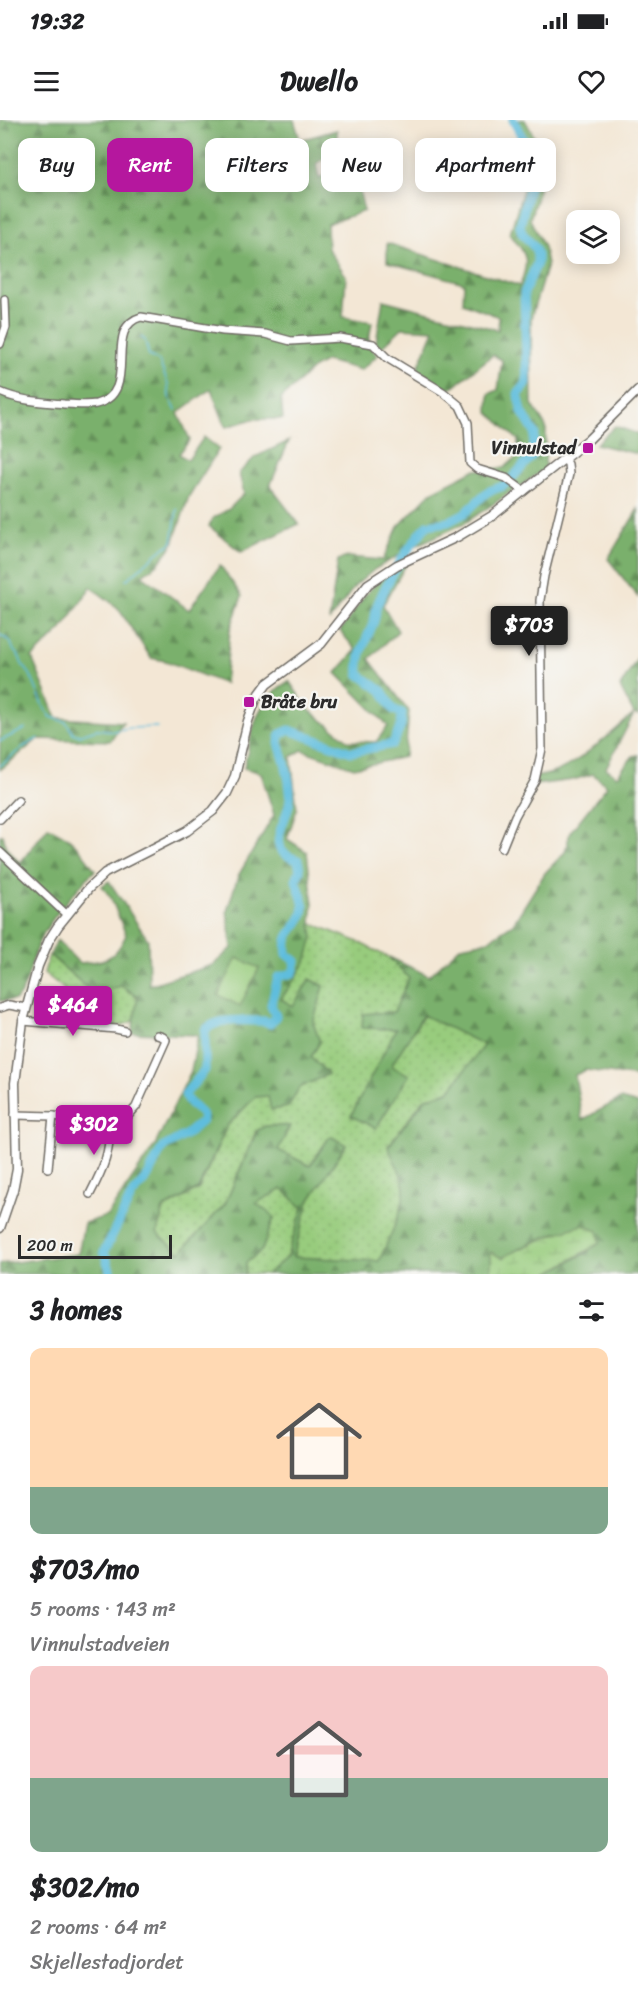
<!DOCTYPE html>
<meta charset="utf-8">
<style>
:root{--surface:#fff;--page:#f6f6f6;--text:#202124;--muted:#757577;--accent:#b5179e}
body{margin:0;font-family:Sriracha,sans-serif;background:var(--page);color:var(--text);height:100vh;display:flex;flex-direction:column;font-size:22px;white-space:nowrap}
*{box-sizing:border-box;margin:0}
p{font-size:20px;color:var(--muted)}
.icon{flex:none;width:33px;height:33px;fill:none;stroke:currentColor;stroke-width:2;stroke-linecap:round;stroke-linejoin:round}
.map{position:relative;height:1154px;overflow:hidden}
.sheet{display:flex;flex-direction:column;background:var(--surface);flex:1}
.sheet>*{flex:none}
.top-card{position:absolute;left:18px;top:18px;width:603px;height:54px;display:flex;gap:12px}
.buttons{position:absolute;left:566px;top:90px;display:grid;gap:12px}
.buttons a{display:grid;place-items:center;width:54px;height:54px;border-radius:12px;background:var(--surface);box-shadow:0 3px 15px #0003;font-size:30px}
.scale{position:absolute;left:18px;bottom:15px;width:154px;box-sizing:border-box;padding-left:6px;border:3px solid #2b2b2b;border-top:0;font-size:16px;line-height:21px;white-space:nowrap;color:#2b2b2b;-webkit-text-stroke:4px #f6f6f2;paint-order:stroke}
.price{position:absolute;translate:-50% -51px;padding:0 14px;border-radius:6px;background:var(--accent);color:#fff;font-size:20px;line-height:39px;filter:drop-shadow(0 2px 3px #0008)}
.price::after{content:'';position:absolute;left:50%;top:36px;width:18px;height:14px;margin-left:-9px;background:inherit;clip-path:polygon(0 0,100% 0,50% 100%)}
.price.current{background:#222;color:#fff}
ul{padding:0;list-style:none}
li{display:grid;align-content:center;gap:12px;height:318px;padding:0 30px}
li span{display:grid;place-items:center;height:186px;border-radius:12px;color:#555}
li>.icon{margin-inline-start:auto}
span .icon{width:108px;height:108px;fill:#fffc;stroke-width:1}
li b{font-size:26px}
h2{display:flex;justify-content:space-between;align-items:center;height:72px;padding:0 30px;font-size:26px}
.pill{padding:0 21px;border-radius:12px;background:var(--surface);box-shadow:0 3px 15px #0003;font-size:21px;line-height:54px}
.pill.current{background:var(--accent);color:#fff}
.status{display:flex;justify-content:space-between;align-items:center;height:42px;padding:0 30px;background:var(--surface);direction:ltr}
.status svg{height:16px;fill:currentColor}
header{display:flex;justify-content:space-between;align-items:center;height:78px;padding:0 30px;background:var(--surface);font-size:27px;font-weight:800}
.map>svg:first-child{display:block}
.grass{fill:url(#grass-dots);stroke:#627c54;stroke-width:1.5}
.forest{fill:url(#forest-firs);stroke:#526e4c;stroke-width:1.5}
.wetland{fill:url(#wetland-marsh);stroke:#627c54;stroke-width:1.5}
.pitch{fill:#98cc7d;stroke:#627c54;stroke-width:1.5}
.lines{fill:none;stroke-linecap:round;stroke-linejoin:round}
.stream{stroke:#5fbddd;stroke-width:1.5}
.river{stroke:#5fbddd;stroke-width:9}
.minor-casing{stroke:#716d66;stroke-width:10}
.major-casing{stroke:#716d66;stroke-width:11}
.minor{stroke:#fff;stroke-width:7}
.major{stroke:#fff;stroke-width:8}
.poi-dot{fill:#b5179e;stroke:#f6f6f2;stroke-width:2}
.labels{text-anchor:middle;stroke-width:4.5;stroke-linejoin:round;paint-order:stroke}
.poi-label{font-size:18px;font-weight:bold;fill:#2b2b2b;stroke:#f6f6f2;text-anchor:end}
</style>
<div class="status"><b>19:32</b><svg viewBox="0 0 49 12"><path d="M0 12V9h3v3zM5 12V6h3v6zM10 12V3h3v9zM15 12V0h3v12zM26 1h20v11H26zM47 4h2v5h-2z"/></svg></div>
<header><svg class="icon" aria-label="menu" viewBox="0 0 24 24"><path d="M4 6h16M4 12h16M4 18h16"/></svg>Dwello<svg class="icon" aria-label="heart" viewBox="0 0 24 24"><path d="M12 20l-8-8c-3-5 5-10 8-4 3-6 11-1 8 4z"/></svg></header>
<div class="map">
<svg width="638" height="1154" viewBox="0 0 638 1154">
<defs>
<pattern id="grass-dots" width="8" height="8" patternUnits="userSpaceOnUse" patternTransform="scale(1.5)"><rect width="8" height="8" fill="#98cc7d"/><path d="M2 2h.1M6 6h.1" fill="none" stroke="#83af6c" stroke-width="1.8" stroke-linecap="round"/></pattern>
<pattern id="forest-firs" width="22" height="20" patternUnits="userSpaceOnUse" patternTransform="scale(1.5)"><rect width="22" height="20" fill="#7ab06c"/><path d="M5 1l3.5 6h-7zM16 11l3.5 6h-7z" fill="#648f59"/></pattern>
<pattern id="wetland-marsh" width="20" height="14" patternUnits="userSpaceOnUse" patternTransform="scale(1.5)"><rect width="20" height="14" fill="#98cc7d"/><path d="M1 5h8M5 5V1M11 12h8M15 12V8" fill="none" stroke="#83af6c"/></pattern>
</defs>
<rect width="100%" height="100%" fill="#f6f6f2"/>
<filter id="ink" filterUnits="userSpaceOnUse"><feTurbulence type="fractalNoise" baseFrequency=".0167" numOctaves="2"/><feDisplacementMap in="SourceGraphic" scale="12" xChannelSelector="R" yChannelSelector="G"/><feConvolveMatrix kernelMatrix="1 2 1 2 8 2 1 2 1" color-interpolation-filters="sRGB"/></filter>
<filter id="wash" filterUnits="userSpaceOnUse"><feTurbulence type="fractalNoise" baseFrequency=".008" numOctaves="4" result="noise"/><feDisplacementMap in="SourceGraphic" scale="24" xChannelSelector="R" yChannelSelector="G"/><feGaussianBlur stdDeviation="1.35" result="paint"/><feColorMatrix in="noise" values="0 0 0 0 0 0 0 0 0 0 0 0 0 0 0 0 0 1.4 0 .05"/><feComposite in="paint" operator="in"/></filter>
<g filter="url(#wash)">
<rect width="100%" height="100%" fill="#f3e7d5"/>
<!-- grass -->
<g class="grass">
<path d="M311 803 356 821 388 837 409 858 394 892 363 894 362 908 397 909 351 996 376 1008 409 955 390 946 424 895 484 925 449 971 424 979 388 1026C393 1039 405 1056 404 1071 404 1090 387 1123 379 1142L293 1137 309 1081 346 1025 330 1016 310 1046 278 1030 289 1006H265L256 1011 225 1084 180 1133 157 1114 164 1089 199 1069 227 1006 255 977 268 976 272 990 288 987 299 968 328 954 311 937 320 922 313 903 324 866 310 859 293 886 281 879C297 855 316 834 311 803Z"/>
<path d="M49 835 93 873 121 866 138 877 134 901 120 906 68 900 64 869 44 853Z"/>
<path d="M283 1069 303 1088 287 1137 267 1154H245L246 1143 262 1130 274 1098 255 1083Z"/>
</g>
<!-- forest -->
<g class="forest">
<path d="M0 0H294L300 20 337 10V28L316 44 319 59 351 36 364 91 327 104 328 129 346 156 343 197 372 202 368 225 378 235 361 250 326 241 312 249 281 279 283 299H253L226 307 211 269 178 293 190 320 179 334 188 340 204 317 219 329 189 376 172 426 158 444 142 455 189 490 220 445 242 476 230 510 225 564 166 541 151 538 118 488 91 467 62 509 32 538 57 598 123 602 110 621 38 619 0 650Z"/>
<path d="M509 0H525L548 41 530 99 544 127 547 145 531 198 532 284 546 307 545 349 465 403 417 425 375 449 355 466 329 501 338 440 348 437 383 440 398 407 431 372 474 350 504 348 518 336V320L488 292 489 274 498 270 502 240 493 235 449 270 417 250 434 210 402 208 381 228 376 223 383 180 498 210 499 197 463 183 464 163 387 142V123L520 166C530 138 527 136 510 114L528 52V34Z"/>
<path d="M615 306 638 314V334L596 324Z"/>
<path d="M289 321 270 366 299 404 241 432 209 406 213 398 229 389 244 374 239 353 255 337Z"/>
<path d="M638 389V477L608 439Z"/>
<path d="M407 443 383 485 398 511 369 539 409 591 405 637 354 648 302 630 291 637 297 689 287 719 307 732 313 784 311 803 313 817 306 842 281 879 293 886 310 859 324 866 313 903 320 922 311 937 328 954 299 968 288 987 271 990 268 976 255 977 227 1006 198 1069 163 1089 157 1113 180 1133 225 1084 257 1011 265 1006H290L278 1030 310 1046 330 1016 346 1025 309 1081 293 1137 379 1141C387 1123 404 1090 404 1071 404 1056 393 1039 388 1027L425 979 449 971 484 925 423 895 391 946 409 955 376 1008 351 996 396 909 362 908 363 894 394 892 409 858 389 837 429 856 461 826 487 821 513 804 545 753 565 732 570 712 607 666 593 654 573 660 534 665 537 656C569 655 609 614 634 594L620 567 638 537V595L634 594 606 648 617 656 633 636 638 635V957L586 950 575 955 582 1000 620 979 638 984V1154H547L589 1131 558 1112 531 1123 502 1138 491 1133V1154H267L287 1137 303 1088 282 1069 256 1083 274 1097 262 1130 246 1143 245 1154H0V1144L78 1134 84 1103 107 1096 155 1025 191 951 198 915 132 913 138 876 121 866 93 873 50 835 57 820 79 843C104 842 115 840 126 815L111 778 102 766 109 761 148 820 149 865 213 845 232 828 227 791 238 756 274 695 261 653 244 648C253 611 253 582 289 561L308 589 349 621 376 622 388 606 336 553 356 530 340 511 366 474 379 460Z"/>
<path d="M48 707C72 716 81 730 95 750 75 772 54 793 40 820 30 839 30 864 16 880L0 881V715H3L6 727 20 743Z"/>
</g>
<!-- wetland -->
<path class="wetland" d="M583 1105 598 1111 600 1123 547 1154H491V1132L502 1138C529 1124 554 1113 583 1105Z"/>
<!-- pitch -->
<path class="pitch" d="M237 838 259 848 240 886 218 875Z"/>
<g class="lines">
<!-- stream -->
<g class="stream">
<path d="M141 217 145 220 149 236 159 241 168 264 169 277 176 290"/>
<path d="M126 460 165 427 172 423 177 389"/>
<path d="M0 515 10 521 14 531 19 536 22 544 30 554 45 589 51 597 66 602 73 613 78 615 97 609 114 611 129 608 157 607"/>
<path d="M0 621 25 609"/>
<path d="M0 646 23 627 39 618"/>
</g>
<!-- river -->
<path class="river" d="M110 1154V1150L104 1132 132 1075 148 1056 162 1028 187 1014 202 1001 203 997C199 987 187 986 185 974L205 950V910C220 896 246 902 265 901L270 904 276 896 271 885 278 857 293 853 296 841 287 834C284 812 294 813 302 796 307 786 299 770 296 760L300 750 298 740C260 729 289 702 290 678 291 662 284 638 279 623L280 614 289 610 351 632 393 624 401 606 402 593 394 590 382 571 359 554C357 533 367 520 374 501 376 496 375 489 378 483 390 455 407 429 427 405L448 402 465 393 487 372 503 366 514 356 532 336 535 313 522 292 518 274 527 263 524 173 537 143V135L535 128 522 113 520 106 533 50 534 39 513 0"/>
</g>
</g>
<g filter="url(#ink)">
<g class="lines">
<!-- minor casing -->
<g class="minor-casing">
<g id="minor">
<path d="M0 224 6 207 5 180"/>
<path d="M0 272C20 281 42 282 64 284 75 284 86 286 96 284 142 273 101 208 141 197L223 211 265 214 291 221 340 218 373 224 387 238 443 272 460 286 468 303 470 343 477 349 506 358 524 371"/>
<path d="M0 699 18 680"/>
<path d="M502 728 515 696 535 660 542 629 540 480 544 456 569 354 568 344 565 340"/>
<path d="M0 732 67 795"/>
<path d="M0 888 9 885 26 888"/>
<path d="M23 901 116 909 125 911"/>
<path d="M15 995 53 996 111 1002 128 996 136 987 166 920 163 917 157 915"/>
<path d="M48 1048 53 996"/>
<path d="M90 1074C105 1045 109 1035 111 1002"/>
</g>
</g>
<!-- major casing -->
<g class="major-casing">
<path id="major" d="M0 1108 13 1070 17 1049 15 963 23 901 38 846 49 820 58 806 88 769 105 753 187 711 213 691 227 673 235 656 248 601 256 579 267 564 321 524 368 464 397 445 457 417 492 396 589 319 638 270"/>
</g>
<!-- minor -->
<use href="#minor" class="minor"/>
<!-- major -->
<use href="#major" class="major"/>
</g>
</g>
<!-- markers -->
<g class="poi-dot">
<rect x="582" y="322" width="12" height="12" rx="3"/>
<rect x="243" y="576" width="12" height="12" rx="3"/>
</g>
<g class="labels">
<!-- poi labels -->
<g class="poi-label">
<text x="576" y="334">Vinnulstad</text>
<text x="261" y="588" text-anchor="start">Bråte bru</text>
</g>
</g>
</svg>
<div class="buttons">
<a><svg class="icon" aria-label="layers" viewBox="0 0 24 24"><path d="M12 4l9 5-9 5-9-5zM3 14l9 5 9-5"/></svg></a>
</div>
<div class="scale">200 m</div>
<b class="price current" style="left:529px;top:537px">$703</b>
<b class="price" style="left:73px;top:917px">$464</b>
<b class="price" style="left:94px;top:1036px">$302</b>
<div class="top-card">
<a class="pill">Buy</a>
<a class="pill current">Rent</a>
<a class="pill">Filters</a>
<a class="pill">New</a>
<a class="pill">Apartment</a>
</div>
</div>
<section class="sheet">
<h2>3 homes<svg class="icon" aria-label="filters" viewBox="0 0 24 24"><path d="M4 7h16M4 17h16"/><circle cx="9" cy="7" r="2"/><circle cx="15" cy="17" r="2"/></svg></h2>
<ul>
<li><span style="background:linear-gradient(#ffd9b3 75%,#7fa58c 0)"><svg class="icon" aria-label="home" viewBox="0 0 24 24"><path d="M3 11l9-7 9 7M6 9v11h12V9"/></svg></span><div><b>$703/mo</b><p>5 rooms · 143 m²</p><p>Vinnulstadveien</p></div></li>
<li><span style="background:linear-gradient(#f6c9c9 60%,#7fa58c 0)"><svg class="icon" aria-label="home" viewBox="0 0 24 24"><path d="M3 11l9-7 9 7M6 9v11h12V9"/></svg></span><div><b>$302/mo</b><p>2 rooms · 64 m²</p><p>Skjellestadjordet</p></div></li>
</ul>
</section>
